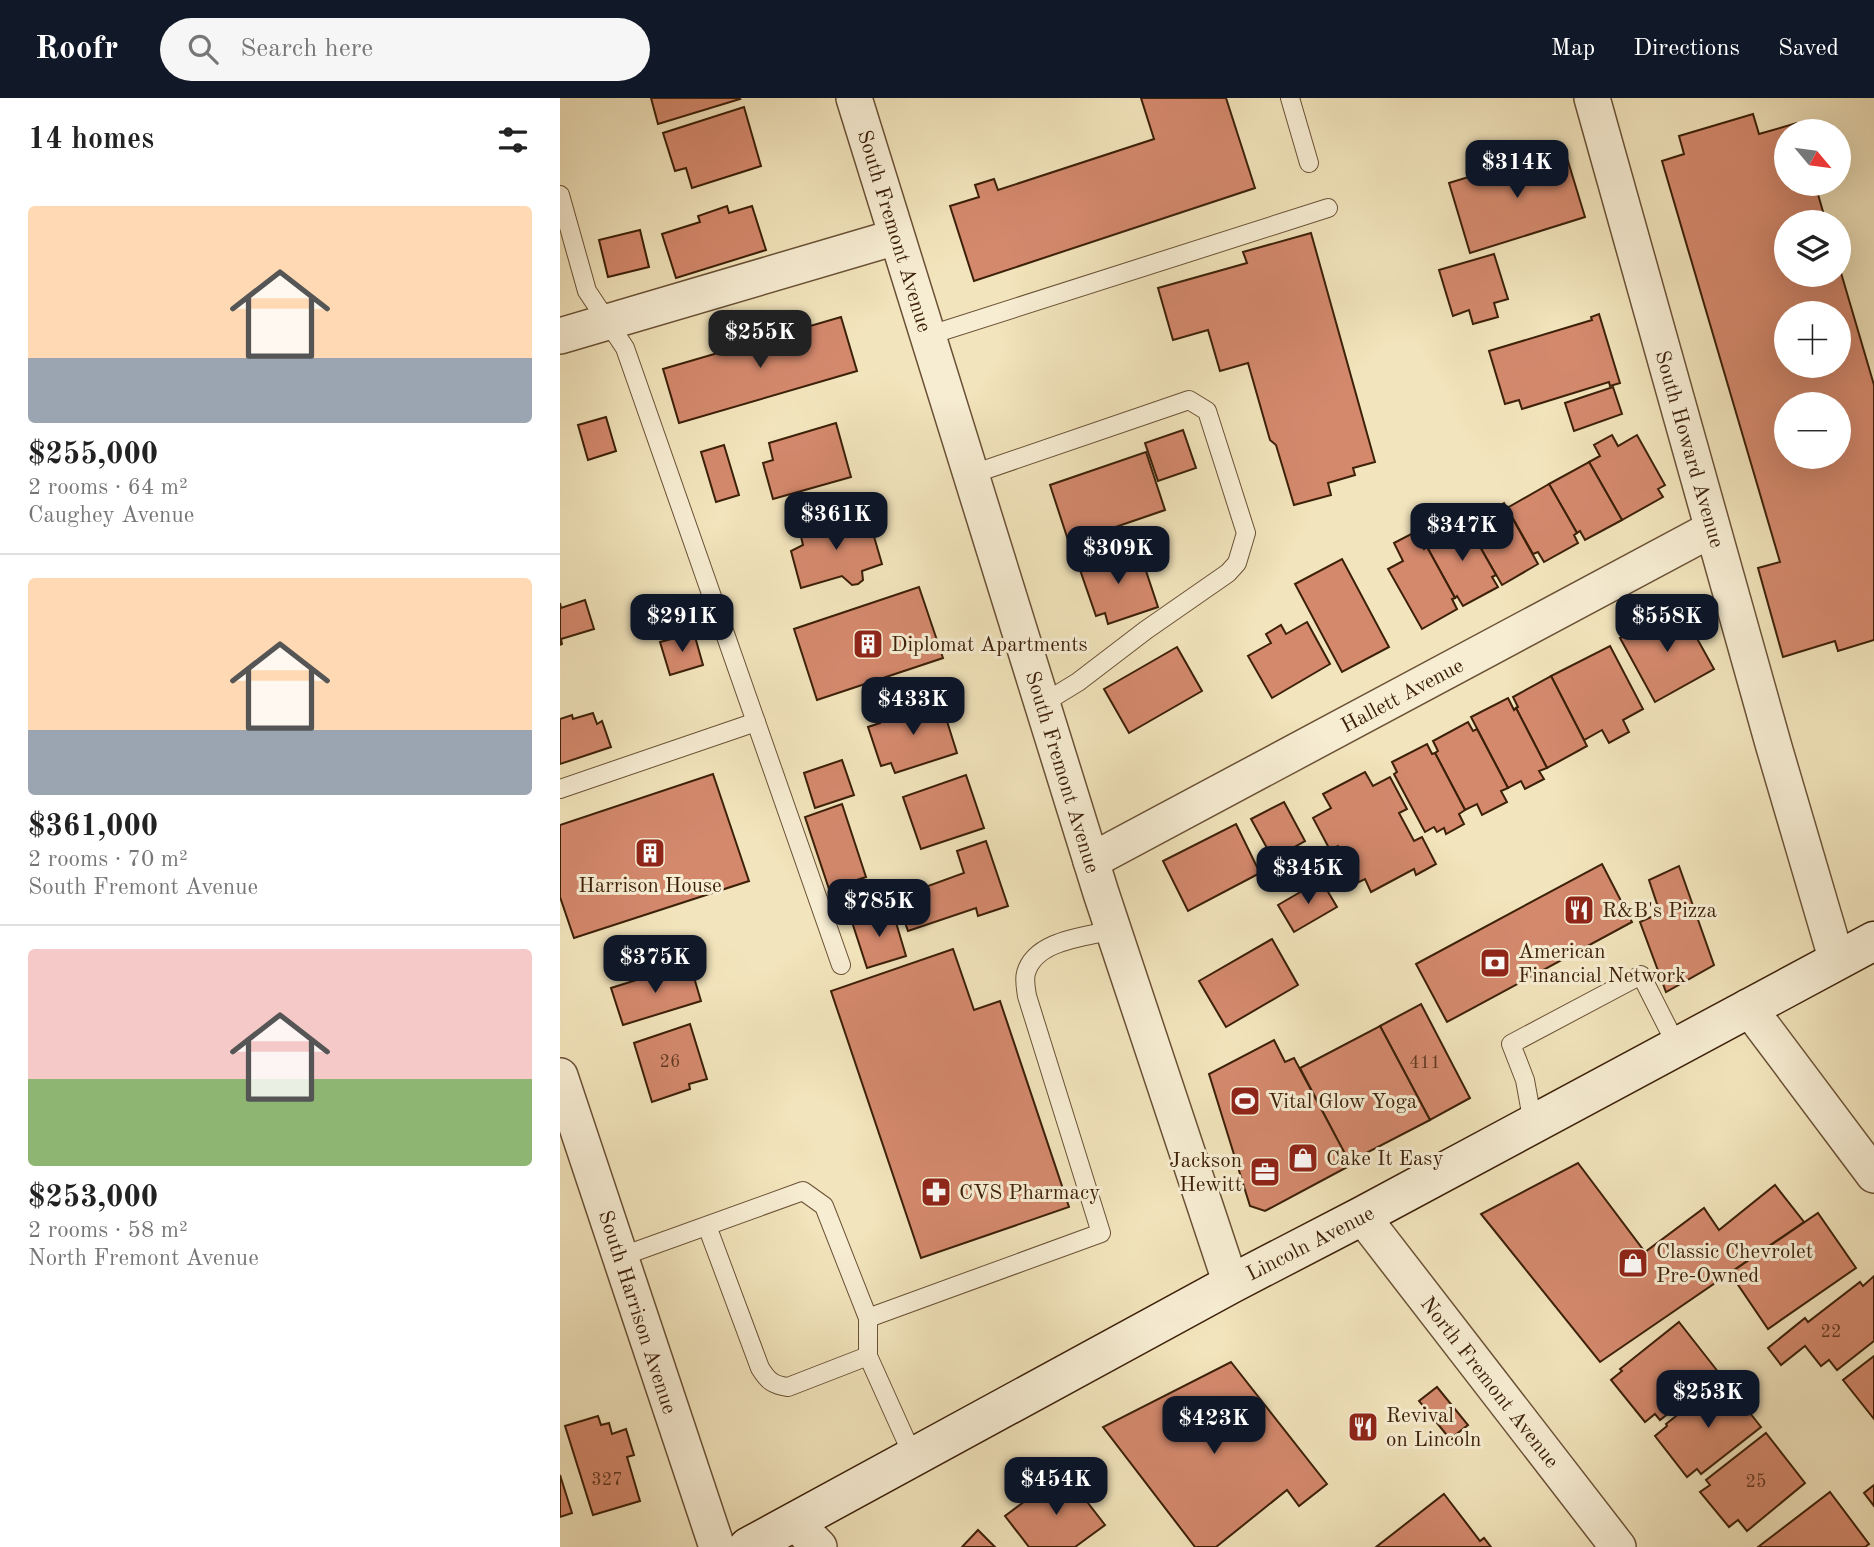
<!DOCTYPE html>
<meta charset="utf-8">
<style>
:root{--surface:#fff;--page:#f6f6f6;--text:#222;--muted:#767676;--line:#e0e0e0;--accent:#111827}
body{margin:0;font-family:"Old Standard TT",serif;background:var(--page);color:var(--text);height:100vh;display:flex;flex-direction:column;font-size:26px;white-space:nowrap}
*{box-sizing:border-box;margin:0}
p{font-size:23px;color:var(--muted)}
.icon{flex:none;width:38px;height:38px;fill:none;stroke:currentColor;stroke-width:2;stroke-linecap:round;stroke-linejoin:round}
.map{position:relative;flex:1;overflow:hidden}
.side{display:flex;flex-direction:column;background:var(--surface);width:560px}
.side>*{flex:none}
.needle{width:46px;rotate:119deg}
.buttons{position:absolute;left:1214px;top:21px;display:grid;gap:14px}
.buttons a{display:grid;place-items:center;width:77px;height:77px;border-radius:50%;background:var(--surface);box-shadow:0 7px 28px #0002;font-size:35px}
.price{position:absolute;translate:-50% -60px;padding:0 16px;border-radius:14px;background:var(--accent);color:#fff;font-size:23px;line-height:46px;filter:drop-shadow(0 2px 4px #0008)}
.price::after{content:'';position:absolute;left:50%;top:42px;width:21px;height:16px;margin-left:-10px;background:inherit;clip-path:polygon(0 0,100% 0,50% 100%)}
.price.on{background:#222;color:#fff}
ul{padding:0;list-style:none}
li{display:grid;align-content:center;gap:14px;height:371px;padding:0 28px}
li+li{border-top:2px solid var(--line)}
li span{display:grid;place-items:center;height:217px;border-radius:7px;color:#555}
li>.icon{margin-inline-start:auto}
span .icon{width:126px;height:126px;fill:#fffc;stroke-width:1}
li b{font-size:30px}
h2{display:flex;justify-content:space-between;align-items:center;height:84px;padding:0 28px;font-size:30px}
header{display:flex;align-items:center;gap:42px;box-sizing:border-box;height:98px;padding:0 35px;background:var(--accent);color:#fff}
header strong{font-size:33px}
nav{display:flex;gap:38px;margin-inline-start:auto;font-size:24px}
.search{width:490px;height:63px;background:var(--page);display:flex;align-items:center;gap:18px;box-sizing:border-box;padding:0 24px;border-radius:38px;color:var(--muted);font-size:26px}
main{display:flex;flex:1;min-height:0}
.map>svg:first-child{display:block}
.building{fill:#d4896d;stroke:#3c2008;stroke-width:2;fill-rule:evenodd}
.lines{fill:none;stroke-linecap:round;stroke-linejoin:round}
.lane-casing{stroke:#6a5135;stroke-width:20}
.street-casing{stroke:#6a5135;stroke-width:38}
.secondary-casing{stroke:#3c2008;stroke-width:41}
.lane{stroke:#f7edd3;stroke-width:18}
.street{stroke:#f7edd3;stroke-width:35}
.secondary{stroke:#f7edd3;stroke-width:38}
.labels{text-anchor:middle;stroke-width:6;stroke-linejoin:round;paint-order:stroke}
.number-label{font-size:18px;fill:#623a21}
.street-label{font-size:21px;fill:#3c2008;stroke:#f7edd3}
.poi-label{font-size:21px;fill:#3c2008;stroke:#f7edd3;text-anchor:start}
</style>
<header>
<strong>Roofr</strong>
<div class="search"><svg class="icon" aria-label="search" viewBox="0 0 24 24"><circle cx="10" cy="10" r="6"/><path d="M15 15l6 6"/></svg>Search here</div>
<nav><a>Map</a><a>Directions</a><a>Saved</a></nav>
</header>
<main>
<section class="side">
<h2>14 homes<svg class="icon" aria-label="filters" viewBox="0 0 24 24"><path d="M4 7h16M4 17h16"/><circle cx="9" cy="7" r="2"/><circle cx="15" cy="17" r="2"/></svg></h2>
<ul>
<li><span style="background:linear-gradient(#ffd9b3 70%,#9aa5b1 0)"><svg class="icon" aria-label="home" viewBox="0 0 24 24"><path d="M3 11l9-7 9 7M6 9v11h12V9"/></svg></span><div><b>$255,000</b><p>2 rooms · 64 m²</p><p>Caughey Avenue</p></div></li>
<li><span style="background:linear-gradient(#ffd9b3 70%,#9aa5b1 0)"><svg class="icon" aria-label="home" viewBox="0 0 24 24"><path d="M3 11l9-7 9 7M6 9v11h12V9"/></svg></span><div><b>$361,000</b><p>2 rooms · 70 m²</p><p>South Fremont Avenue</p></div></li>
<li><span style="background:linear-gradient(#f6c9c9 60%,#8fb573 0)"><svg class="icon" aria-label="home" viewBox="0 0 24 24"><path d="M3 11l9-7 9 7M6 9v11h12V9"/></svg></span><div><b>$253,000</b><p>2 rooms · 58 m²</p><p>North Fremont Avenue</p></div></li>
</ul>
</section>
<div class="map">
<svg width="1314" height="1449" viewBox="0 0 1314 1449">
<rect width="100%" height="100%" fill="#f2e4bc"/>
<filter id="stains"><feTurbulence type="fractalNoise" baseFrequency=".00286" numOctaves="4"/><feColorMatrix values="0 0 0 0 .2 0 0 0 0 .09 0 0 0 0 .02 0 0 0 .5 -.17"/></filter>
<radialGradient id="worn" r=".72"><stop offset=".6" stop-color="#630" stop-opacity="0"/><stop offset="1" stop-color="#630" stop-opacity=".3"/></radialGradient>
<!-- building -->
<g class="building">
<path d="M91 0H179L180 1 98 26Z"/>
<path d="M581 0H666L695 90 414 183 390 108 419 99 415 87 434 81 438 92 594 41Z"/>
<path d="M184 9 201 68 132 90 126 70 115 73 103 35Z"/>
<path d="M1193 16 1199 36 1237 25 1240 33H1227V86H1255L1266 124H1227V177H1279V168L1314 287V542L1278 553 1275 543 1223 559 1198 470 1220 464 1102 63 1124 56 1119 38ZM1227 215H1279V268H1227ZM1227 306H1279V359H1227Z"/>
<path d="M1004 50 1025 119 910 155 889 85Z"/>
<path d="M167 108 169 115 192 108 206 152 116 180 102 136 140 124 138 118Z"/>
<path d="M80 132 89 169 48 179 39 142Z"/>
<path d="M751 135 815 364 793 370 795 377 768 385 771 397 734 407 716 347 710 342 688 265 660 273 648 232 613 242 598 190 687 165 683 154Z"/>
<path d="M934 156 948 201 934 205 938 219 913 226 909 212 893 218 879 172Z"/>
<path d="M1039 216 1060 285 1050 288 1049 284 962 311 959 302 945 306 929 253 1032 222 1031 219Z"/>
<path d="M281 219 297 273 119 325 103 271Z"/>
<path d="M1053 289 1062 316 1014 333 1005 305Z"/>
<path d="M46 319 56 353 28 362 18 327Z"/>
<path d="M276 325 291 379 213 401 203 365 213 362 209 345Z"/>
<path d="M623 332 636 370 598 383 585 345Z"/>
<path d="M1052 337 1058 348 1077 337 1105 387 1098 391 1103 399 1062 422 1029 364 1040 358 1034 347Z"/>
<path d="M164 347 179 397 156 404 141 354Z"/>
<path d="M586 354 605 412 509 445 490 387Z"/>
<path d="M1029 364 1062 422 1025 442 1020 433 1017 435 989 386Z"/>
<path d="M989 386 1017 435 1014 437 1018 445 984 464 978 454 973 456 947 410Z"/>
<path d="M944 405 978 466 942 487 907 426Z"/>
<path d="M308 418 322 466 302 473 303 482 298 486 292 487 282 478 241 490 231 453 243 447 239 430 268 421 272 430Z"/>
<path d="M896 422 900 430 907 426 936 477 932 479 938 489 903 508 897 498 895 500 867 449 873 446 869 438Z"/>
<path d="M855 434 864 451 867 449 895 500 892 501 897 511 862 531 828 471 843 463 834 445Z"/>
<path d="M568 448 575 469 584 467 598 509 548 526 545 515 536 518 518 466Z"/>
<path d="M782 461 829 549 782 574 735 486Z"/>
<path d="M359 489 383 560 257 602 234 531Z"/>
<path d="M25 502 34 531 1 541 2 546 0 547V505L1 510Z"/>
<path d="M1119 508 1154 571 1095 604 1060 540Z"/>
<path d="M747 524 770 566 712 600 688 558 711 545 706 536 721 527 726 536Z"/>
<path d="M134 535 143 567 110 577 100 544Z"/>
<path d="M1050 548 1083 611 1063 622 1069 634 1049 645 1042 632 1024 642 991 578Z"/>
<path d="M617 549 642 593 569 635 544 591Z"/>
<path d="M991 578 1027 648 987 670 956 610 958 609 953 599Z"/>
<path d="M948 600 954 612 956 610 987 670 979 673 984 681 965 691 961 683 948 690 911 619Z"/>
<path d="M380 601 397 655 335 675 331 665 321 668 308 629 320 625 319 621Z"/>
<path d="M33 615 37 626 42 623 51 649 0 666V621L12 617 13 621Z"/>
<path d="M908 624 913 633 917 631 948 690 941 693 947 704 922 717 917 706 905 712 875 655 878 653 873 643Z"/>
<path d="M867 646 872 656 875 655 905 712 899 716 904 726 886 736 884 730 877 734 874 729 865 734 834 676 837 674 832 664Z"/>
<path d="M282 662 294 697 255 710 244 675Z"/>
<path d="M805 674 813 688 830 679 847 711 839 715 854 743 862 739 876 766 856 777 854 771 811 794 805 781 797 785 778 748 770 752 753 720 771 710 763 696Z"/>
<path d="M153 676 189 783 14 840 0 799V727Z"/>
<path d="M406 677 424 730 361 751 343 699Z"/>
<path d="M724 704 745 743 713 761 691 721Z"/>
<path d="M282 706 306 779 269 791 245 719Z"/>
<path d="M676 726 700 775 628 813 603 763Z"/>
<path d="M426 743 448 808 418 818 416 810 348 833 333 791 358 783 360 791 404 775 397 753Z"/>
<path d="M1042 766 1072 824 887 924 856 866Z"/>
<path d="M1119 768 1154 867 1106 894 1080 824 1100 815 1089 782Z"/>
<path d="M761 782 777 809 734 834 718 807Z"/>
<path d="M332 811 346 858 307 870 292 824Z"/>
<path d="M712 841 738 887 666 929 639 883Z"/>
<path d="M393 851 414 912 440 903 509 1109 361 1160 271 893Z"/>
<path d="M121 868 124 879 133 876 141 903 63 927 51 890 83 880 91 871 103 874Z"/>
<path d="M861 906 910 1000 870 1022 820 928Z"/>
<path d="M130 926 147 981 129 986 130 991 92 1004 74 945Z"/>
<path d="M820 928 870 1022 789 1064 740 970Z"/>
<path d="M714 942 725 964 734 960 791 1067 705 1113 690 1108 649 976Z"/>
<path d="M1018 1065 1085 1154 1144 1110 1159 1132 1215 1087 1244 1124 1040 1264 921 1116Z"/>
<path d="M1258 1115 1296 1170 1208 1231 1170 1175Z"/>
<path d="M1314 1178V1243L1277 1272 1269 1262 1261 1268 1245 1248 1221 1267 1208 1250 1245 1220 1248 1224 1300 1184 1303 1188Z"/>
<path d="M1119 1224 1159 1275 1100 1322 1095 1316 1085 1324 1051 1282 1062 1273 1060 1271Z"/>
<path d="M1314 1258V1321L1283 1282Z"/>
<path d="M671 1264 767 1386 739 1408 727 1392 656 1449H635L543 1329Z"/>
<path d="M1163 1281 1201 1329 1141 1376 1137 1371 1127 1379 1095 1338 1107 1328 1106 1326Z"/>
<path d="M877 1289 908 1327 890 1341 859 1303Z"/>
<path d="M38 1318 41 1327 49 1325 52 1336 66 1331 74 1357 67 1359 80 1403 33 1417 5 1328Z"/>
<path d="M1206 1335 1245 1385 1187 1433 1178 1422 1169 1429 1140 1394 1150 1387 1146 1382Z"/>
<path d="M504 1374 545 1427 515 1449H469L445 1418Z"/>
<path d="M0 1377 12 1415 0 1419Z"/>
<path d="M1314 1387V1408L1304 1395Z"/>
<path d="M1270 1394 1309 1446 1305 1449H1198Z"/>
<path d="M884 1396 920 1443 924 1440 931 1449H816Z"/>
<path d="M418 1432 435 1449H402Z"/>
</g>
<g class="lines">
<!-- lane casing -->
<g class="lane-casing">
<g id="lane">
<path d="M730 0 749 65"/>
<path d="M0 97 27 193 65 250 281 867"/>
<path d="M367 238 768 110"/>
<path d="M410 377 629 302 647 313 686 435 677 465 668 475 586 532 518 584 482 606"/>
<path d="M0 691 196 624"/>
<path d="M973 1026 965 982 951 946 1081 877 1117 948"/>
<path d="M60 1159 243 1093 264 1108 308 1220V1258L228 1289C213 1287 208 1283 200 1270L147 1128"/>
<path d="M308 1220 541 1135 467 898C466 891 464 882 466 875 475 842 525 839 553 832"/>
<path d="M308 1258 353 1358"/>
</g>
</g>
<!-- street casing -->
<g class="street-casing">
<g id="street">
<path d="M294 0 541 795 671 1186"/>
<path d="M1032 0 1214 649 1277 863"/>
<path d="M0 238 336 139"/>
<path d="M531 763 1152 431"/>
<path d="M1188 909 1314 1077"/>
<path d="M0 978 157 1449"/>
<path d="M802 1118 1058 1449"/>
<path d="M234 1423 259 1449"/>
</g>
</g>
<!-- secondary casing -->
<g class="secondary-casing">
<path id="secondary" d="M188 1449 671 1186 802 1118 1314 843"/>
</g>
<!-- lane -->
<use href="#lane" class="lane"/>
<!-- street -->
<use href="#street" class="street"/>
<!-- secondary -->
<use href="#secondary" class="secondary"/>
</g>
<!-- icons -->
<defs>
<g id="building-square" transform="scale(1.575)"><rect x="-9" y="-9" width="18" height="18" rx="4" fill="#8f2418" stroke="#f7edd3"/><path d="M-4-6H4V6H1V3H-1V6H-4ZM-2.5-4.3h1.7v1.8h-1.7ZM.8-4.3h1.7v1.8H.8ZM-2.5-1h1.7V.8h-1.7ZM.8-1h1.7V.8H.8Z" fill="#fff"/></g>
<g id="restaurant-square" transform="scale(1.575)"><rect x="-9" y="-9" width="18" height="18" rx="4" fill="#8f2418" stroke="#f7edd3"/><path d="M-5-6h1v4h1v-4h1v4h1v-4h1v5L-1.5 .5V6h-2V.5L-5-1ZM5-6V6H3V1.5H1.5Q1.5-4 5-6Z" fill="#fff"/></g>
<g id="bank-square" transform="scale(1.575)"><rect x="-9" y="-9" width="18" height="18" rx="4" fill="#8f2418" stroke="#f7edd3"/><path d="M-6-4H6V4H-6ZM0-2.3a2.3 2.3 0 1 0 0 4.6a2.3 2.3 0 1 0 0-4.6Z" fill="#fff"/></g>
<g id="stadium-square" transform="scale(1.575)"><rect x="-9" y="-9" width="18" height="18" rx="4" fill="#8f2418" stroke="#f7edd3"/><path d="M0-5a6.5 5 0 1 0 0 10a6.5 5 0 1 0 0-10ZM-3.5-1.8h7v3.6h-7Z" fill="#fff"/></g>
<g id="shop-square" transform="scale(1.575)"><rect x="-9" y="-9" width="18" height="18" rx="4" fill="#8f2418" stroke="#f7edd3"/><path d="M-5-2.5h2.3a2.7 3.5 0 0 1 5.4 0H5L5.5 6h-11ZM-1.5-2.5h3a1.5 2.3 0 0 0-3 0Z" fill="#fff"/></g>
<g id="office-square" transform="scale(1.575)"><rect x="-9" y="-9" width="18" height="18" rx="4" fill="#8f2418" stroke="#f7edd3"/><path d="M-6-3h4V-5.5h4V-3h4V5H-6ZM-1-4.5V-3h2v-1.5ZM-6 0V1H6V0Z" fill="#fff"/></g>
<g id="pharmacy-square" transform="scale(1.575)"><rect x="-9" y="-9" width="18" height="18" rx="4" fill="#8f2418" stroke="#f7edd3"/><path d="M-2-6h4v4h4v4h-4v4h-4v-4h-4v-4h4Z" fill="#fff"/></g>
</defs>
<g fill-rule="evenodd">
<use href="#building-square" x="308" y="546"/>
<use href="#building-square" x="90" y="755"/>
<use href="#restaurant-square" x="1019" y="812"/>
<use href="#bank-square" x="935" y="865"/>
<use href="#stadium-square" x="685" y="1003"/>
<use href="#shop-square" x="743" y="1060"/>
<use href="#office-square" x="705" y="1074"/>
<use href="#pharmacy-square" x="376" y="1094"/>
<use href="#shop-square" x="1073" y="1165"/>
<use href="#restaurant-square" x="803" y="1329"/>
</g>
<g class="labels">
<!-- number labels -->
<g class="number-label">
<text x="110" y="969">26</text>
<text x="865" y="970">411</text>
<text x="1271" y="1239">22</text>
<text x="47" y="1387">327</text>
<text x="1196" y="1389">25</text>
</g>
<!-- street labels -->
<g class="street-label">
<text transform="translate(335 133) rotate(73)" y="7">South Fremont Avenue</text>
<text transform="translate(1130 351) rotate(74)" y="7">South Howard Avenue</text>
<text transform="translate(842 597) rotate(-28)" y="7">Hallett Avenue</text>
<text transform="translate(503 674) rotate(73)" y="7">South Fremont Avenue</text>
<text transform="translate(750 1145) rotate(-27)" y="7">Lincoln Avenue</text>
<text transform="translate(78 1214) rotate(72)" y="7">South Harrison Avenue</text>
<text transform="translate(930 1284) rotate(52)" y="7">North Fremont Avenue</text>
</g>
<!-- poi labels -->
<g class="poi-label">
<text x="331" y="553">Diplomat Apartments</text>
<text x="90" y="794" text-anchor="middle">Harrison House</text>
<text x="1042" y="819">R&amp;B's Pizza</text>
<text x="958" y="860">American<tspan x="958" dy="24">Financial Network</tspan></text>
<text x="708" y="1010">Vital Glow Yoga</text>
<text x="766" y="1067">Cake It Easy</text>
<text x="682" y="1069" text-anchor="end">Jackson<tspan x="682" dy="24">Hewitt</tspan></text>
<text x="399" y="1101">CVS Pharmacy</text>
<text x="1096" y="1160">Classic Chevrolet<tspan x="1096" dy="24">Pre-Owned</tspan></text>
<text x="826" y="1324">Revival<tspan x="826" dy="24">on Lincoln</tspan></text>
</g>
</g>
<rect width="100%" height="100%" filter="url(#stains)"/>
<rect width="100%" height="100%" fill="url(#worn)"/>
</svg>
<div class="buttons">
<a><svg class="needle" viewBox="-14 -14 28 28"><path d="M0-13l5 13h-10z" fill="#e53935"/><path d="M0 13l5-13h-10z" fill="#767676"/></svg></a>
<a><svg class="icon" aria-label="layers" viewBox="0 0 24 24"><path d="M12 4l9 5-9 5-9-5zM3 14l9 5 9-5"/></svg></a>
<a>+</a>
<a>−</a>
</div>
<b class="price" style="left:957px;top:102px">$314K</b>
<b class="price on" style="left:200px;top:272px">$255K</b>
<b class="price" style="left:276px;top:454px">$361K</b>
<b class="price" style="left:902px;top:465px">$347K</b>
<b class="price" style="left:558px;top:488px">$309K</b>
<b class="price" style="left:122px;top:556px">$291K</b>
<b class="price" style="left:1107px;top:556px">$558K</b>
<b class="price" style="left:353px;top:639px">$433K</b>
<b class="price" style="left:748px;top:808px">$345K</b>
<b class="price" style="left:319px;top:841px">$785K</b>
<b class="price" style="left:95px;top:897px">$375K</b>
<b class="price" style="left:1148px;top:1332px">$253K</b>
<b class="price" style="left:654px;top:1358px">$423K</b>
<b class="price" style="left:496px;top:1419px">$454K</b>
</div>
</main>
